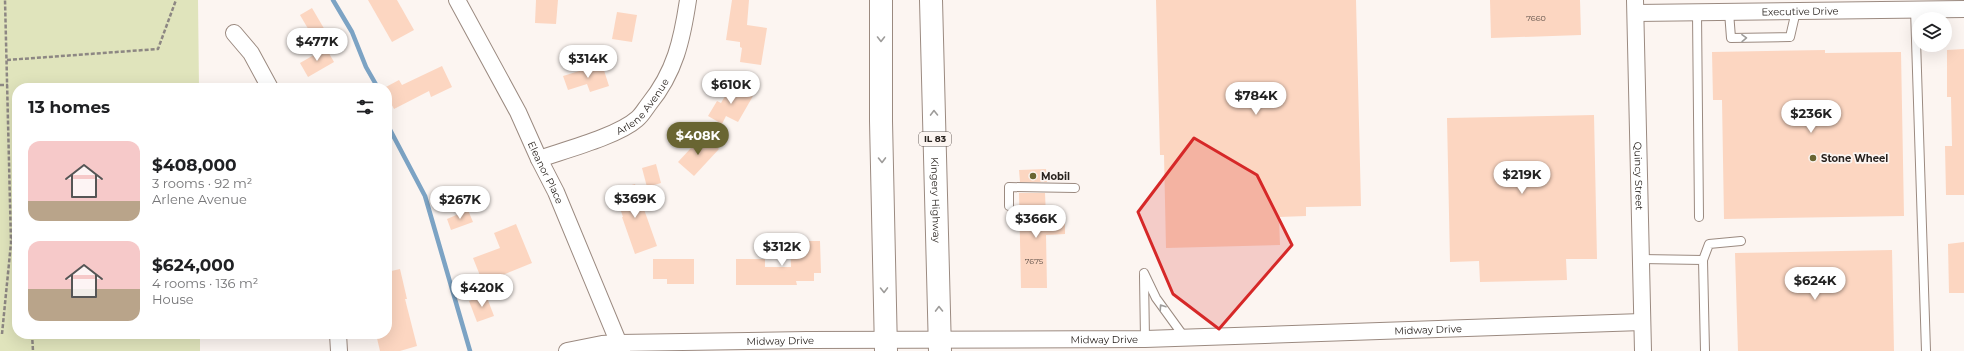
<!DOCTYPE html>
<meta charset="utf-8">
<style>
:root{--surface:#fff;--page:#f2f2f2;--text:#202124;--muted:#757577;--accent:#696532}
body{margin:0;font-family:Montserrat,sans-serif;background:var(--page);color:var(--text);height:100vh;display:flex;flex-direction:column;font-size:15px;white-space:nowrap}
*{box-sizing:border-box;margin:0}
p{font-size:13px;color:var(--muted)}
.icon{flex:none;width:22px;height:22px;fill:none;stroke:currentColor;stroke-width:2;stroke-linecap:round;stroke-linejoin:round}
.map{position:relative;flex:1;overflow:hidden}
.sheet{position:absolute;left:12px;top:83px;width:380px;height:256px;display:flex;flex-direction:column;background:var(--surface);border-radius:16px;box-shadow:0 4px 16px #0002}
.sheet>*{flex:none}
.buttons{position:absolute;left:1912px;top:12px;display:grid;gap:8px}
.buttons a{display:grid;place-items:center;width:40px;height:40px;border-radius:50%;background:var(--surface);box-shadow:0 4px 16px #0002;font-size:20px}
.price{position:absolute;translate:-50% -34px;padding:0 9px;border-radius:14px;background:#fff;color:#222;font-size:13px;line-height:26px;filter:drop-shadow(0 1px 2px #0008)}
.price::after{content:'';position:absolute;left:50%;top:24px;width:12px;height:9px;margin-left:-6px;background:inherit;clip-path:polygon(0 0,100% 0,50% 100%)}
.price.selected{background:var(--accent);color:#fff}
ul{padding:0;list-style:none}
li{display:flex;align-items:center;gap:12px;height:100px;padding:0 16px}
li span{display:grid;place-items:center;flex:none;width:112px;height:80px;border-radius:12px;color:#555}
li>.icon{margin-inline-start:auto}
span .icon{width:48px;height:48px;fill:#fffc;stroke-width:1}
li b{font-size:17px}
h2{display:flex;justify-content:space-between;align-items:center;height:48px;padding:0 16px;font-size:17px}
.map>svg:first-child{display:block}
.green{fill:#e0e4bc}
.lines{fill:none;stroke-linecap:round;stroke-linejoin:round}
.stream{stroke:#7ca3c4;stroke-width:4.5}
.building{fill:#fcd6c1}
.lane-casing{stroke:#9b8a80;stroke-width:10}
.street-casing{stroke:#9b8a80;stroke-width:18}
.highway-casing{stroke:#9b8a80;stroke-width:24}
.path{stroke:#8d8783;stroke-width:2.5;stroke-dasharray:4 2;stroke-linecap:butt}
.lane{stroke:#fff;stroke-width:8}
.street{stroke:#fff;stroke-width:16}
.highway{stroke:#fff;stroke-width:22}
.oneway{stroke:#9e9c9a}
.marked{fill:#d62828;fill-opacity:0.2;stroke:#d62828;stroke-width:3;stroke-linejoin:round}
.poi-dot{fill:#696532;stroke:#fcf5f1;stroke-width:1.5}
.labels{text-anchor:middle;stroke-width:3.5;stroke-linejoin:round;paint-order:stroke}
.number-label{font-size:8px;fill:#5d4f47}
.shield{fill:#fcf5f1;stroke:#68615d;stroke-width:1}
.shield-label{font-size:9px;font-weight:bold;fill:#28221e}
.street-label{font-size:10px;fill:#28221e;stroke:#fcf5f1}
.poi-label{font-size:10px;font-weight:bold;fill:#28221e;stroke:#fcf5f1;text-anchor:start}
</style>
<div class="map">
<svg width="1964" height="351" viewBox="0 0 1964 351">
<rect width="100%" height="100%" fill="#fcf5f1"/>
<!-- green -->
<path class="green" d="M0 0H198L199 88H17V334H200V351H0Z"/>
<g class="lines">
<!-- stream -->
<g class="stream">
<path d="M333 0 352 32 366 67 378 88"/>
<path d="M387 124 425 196 470 351"/>
</g>
</g>
<!-- building -->
<g class="building">
<path d="M368 0H397L414 30 392 42Z"/>
<path d="M536 0H558L556 24 535 23Z"/>
<path d="M732 0H749L747 25 767 28 761 65 740 62 742 48 740 47V42L726 40Z"/>
<path d="M1156 0H1356L1361 206 1306 207V216L1279 217 1280 245 1166 248 1164 155H1160Z"/>
<path d="M1490 0H1580L1581 35 1491 38Z"/>
<path d="M312 8 329 37 317 44 300 15Z"/>
<path d="M617 12 637 15 632 42 612 39Z"/>
<path d="M326 48 334 62 308 77 300 63Z"/>
<path d="M1964 49V195H1946L1945 146H1952L1951 97H1947V50Z"/>
<path d="M1825 50V53L1901 52 1904 216 1724 219 1722 100H1713L1712 52Z"/>
<path d="M602 64 609 86 590 92 587 84 568 90 563 76Z"/>
<path d="M442 66 452 87 431 97 429 91 394 109 387 96V88H384L399 80 402 85Z"/>
<path d="M732 84 753 96 738 122 726 116 722 124 708 116 717 101 721 103Z"/>
<path d="M1594 115 1597 259H1566L1567 280 1480 282 1479 261 1450 262 1447 118Z"/>
<path d="M703 135 719 149 694 176 678 162Z"/>
<path d="M656 164 661 183 647 187 642 168Z"/>
<path d="M1046 169 1047 182H1020L1019 170Z"/>
<path d="M635 184 657 246 635 254 622 217H623L614 190Z"/>
<path d="M1019 193H1045L1046 216H1065V234L1046 235 1047 288H1021Z"/>
<path d="M468 210 473 222 451 230 447 219Z"/>
<path d="M516 224 532 263 483 283 473 258 500 248 494 233Z"/>
<path d="M790 241H820L821 273H814V281H796L797 285H736V259H765V267H791Z"/>
<path d="M1964 242V293H1949L1948 244Z"/>
<path d="M1892 250 1894 351H1738L1735 253Z"/>
<path d="M653 259H694V284H667V279H653Z"/>
<path d="M400 269 407 299H405L417 346 400 351H380L376 334H387V272Z"/>
<path d="M486 295 494 316 477 322 469 301Z"/>
</g>
<g class="lines">
<!-- lane casing -->
<g class="lane-casing">
<g id="lane">
<path d="M1915 9 1926 351"/>
<path d="M1729 12 1731 38 1790 37 1796 11"/>
<path d="M1697 13 1699 217"/>
<path d="M1009 206V187L1075 188"/>
<path d="M1641 259 1703 260 1705 351"/>
<path d="M1703 260 1709 244 1741 241"/>
<path d="M1144 273 1156 298 1185 338"/>
<path d="M1144 276 1145 339"/>
</g>
</g>
<!-- street casing -->
<g class="street-casing">
<g id="street">
<path id="s1" d="M457 0 518 112 539 159 556 192 622 351"/>
<path id="s2" d="M1635 0 1643 351"/>
<path id="s3" d="M1636 13 1964 9"/>
<path d="M234 33 251 53 270 88"/>
<path id="s4" d="M539 159C565 150 618 136 637 119 642 115 645 109 649 104 675 72 682 40 688 0"/>
<path d="M338 334 339 351"/>
<path id="s5" d="M567 351 602 344 619 343 807 340 1145 339 1642 322"/>
</g>
</g>
<!-- highway casing -->
<g class="highway-casing">
<g id="highway">
<path d="M881 0V121L886 351"/>
<path id="s6" d="M931 0 940 351"/>
</g>
</g>
<!-- path -->
<g class="path">
<path d="M7 60 158 49 176 0"/>
<path d="M0 85H8"/>
<path d="M12 237 17 250"/>
<path d="M2 334 11 243 5 0"/>
<path d="M32 334 33 351"/>
</g>
<!-- lane -->
<use href="#lane" class="lane"/>
<!-- street -->
<use href="#street" class="street"/>
<!-- highway -->
<use href="#highway" class="highway"/>
</g>
<!-- one-way arrows -->
<defs><path id="oneway-chevron" d="M-2-3.5L2.5 0L-2 3.5" fill="none" stroke-width="1.6" stroke-linecap="round" stroke-linejoin="round"/></defs>
<g class="oneway">
<use href="#oneway-chevron" transform="translate(1744 38) rotate(-1)"/>
<use href="#oneway-chevron" transform="translate(881 39) rotate(90)"/>
<use href="#oneway-chevron" transform="translate(934 113) rotate(-91)"/>
<use href="#oneway-chevron" transform="translate(882 160) rotate(89)"/>
<use href="#oneway-chevron" transform="translate(884 290) rotate(89)"/>
<use href="#oneway-chevron" transform="translate(1162 307) rotate(-124)"/>
<use href="#oneway-chevron" transform="translate(939 309) rotate(-91)"/>
</g>
<!-- marked area -->
<path class="marked" d="M1194 138 1257 175 1292 245 1219 329 1173 294 1138 212Z"/>
<!-- markers -->
<g class="poi-dot">
<circle cx="1813" cy="158" r="4"/>
<circle cx="1033" cy="176" r="4"/>
</g>
<g class="labels">
<!-- number labels -->
<g class="number-label">
<text x="1536" y="21">7660</text>
<text x="1034" y="264">7675</text>
</g>
<!-- shield labels -->
<rect class="shield" x="919" y="132" width="32" height="14" rx="3"/>
<g class="shield-label">
<text x="935" y="142">IL 83</text>
</g>
<!-- street labels -->
<g class="street-label">
<text dy="4" stroke="none"><textPath href="#s3" startOffset="164">Executive Drive</textPath></text>
<text dy="4" stroke="none"><textPath href="#s4" startOffset="119">Arlene Avenue</textPath></text>
<text dy="4" stroke="none"><textPath href="#s1" startOffset="194">Eleanor Place</textPath></text>
<text dy="4" stroke="none"><textPath href="#s2" startOffset="176">Quincy Street</textPath></text>
<text dy="4" stroke="none"><textPath href="#s6" startOffset="200">Kingery Highway</textPath></text>
<text dy="4" stroke="none"><textPath href="#s5" startOffset="862">Midway Drive</textPath></text>
<text dy="4" stroke="none"><textPath href="#s5" startOffset="538">Midway Drive</textPath></text>
<text dy="4" stroke="none"><textPath href="#s5" startOffset="214">Midway Drive</textPath></text>
</g>
<!-- poi labels -->
<g class="poi-label">
<text x="1821" y="162">Stone Wheel</text>
<text x="1041" y="180">Mobil</text>
</g>
</g>
</svg>
<div class="buttons">
<a><svg class="icon" aria-label="layers" viewBox="0 0 24 24"><path d="M12 4l9 5-9 5-9-5zM3 14l9 5 9-5"/></svg></a>
</div>
<b class="price" style="left:317px;top:62px">$477K</b>
<b class="price" style="left:588px;top:79px">$314K</b>
<b class="price" style="left:731px;top:105px">$610K</b>
<b class="price" style="left:1256px;top:116px">$784K</b>
<b class="price" style="left:1811px;top:134px">$236K</b>
<b class="price selected" style="left:698px;top:156px">$408K</b>
<b class="price" style="left:1522px;top:195px">$219K</b>
<b class="price" style="left:635px;top:219px">$369K</b>
<b class="price" style="left:460px;top:220px">$267K</b>
<b class="price" style="left:1036px;top:239px">$366K</b>
<b class="price" style="left:782px;top:267px">$312K</b>
<b class="price" style="left:1815px;top:301px">$624K</b>
<b class="price" style="left:482px;top:308px">$420K</b>
<section class="sheet">
<h2>13 homes<svg class="icon" aria-label="filters" viewBox="0 0 24 24"><path d="M4 7h16M4 17h16"/><circle cx="9" cy="7" r="2"/><circle cx="15" cy="17" r="2"/></svg></h2>
<ul>
<li><span style="background:linear-gradient(#f6c9c9 75%,#b9a48a 0)"><svg class="icon" aria-label="home" viewBox="0 0 24 24"><path d="M3 11l9-7 9 7M6 9v11h12V9"/></svg></span><div><b>$408,000</b><p>3 rooms · 92 m²</p><p>Arlene Avenue</p></div></li>
<li><span style="background:linear-gradient(#f6c9c9 60%,#b9a48a 0)"><svg class="icon" aria-label="home" viewBox="0 0 24 24"><path d="M3 11l9-7 9 7M6 9v11h12V9"/></svg></span><div><b>$624,000</b><p>4 rooms · 136 m²</p><p>House</p></div></li>
</ul>
</section>
</div>
